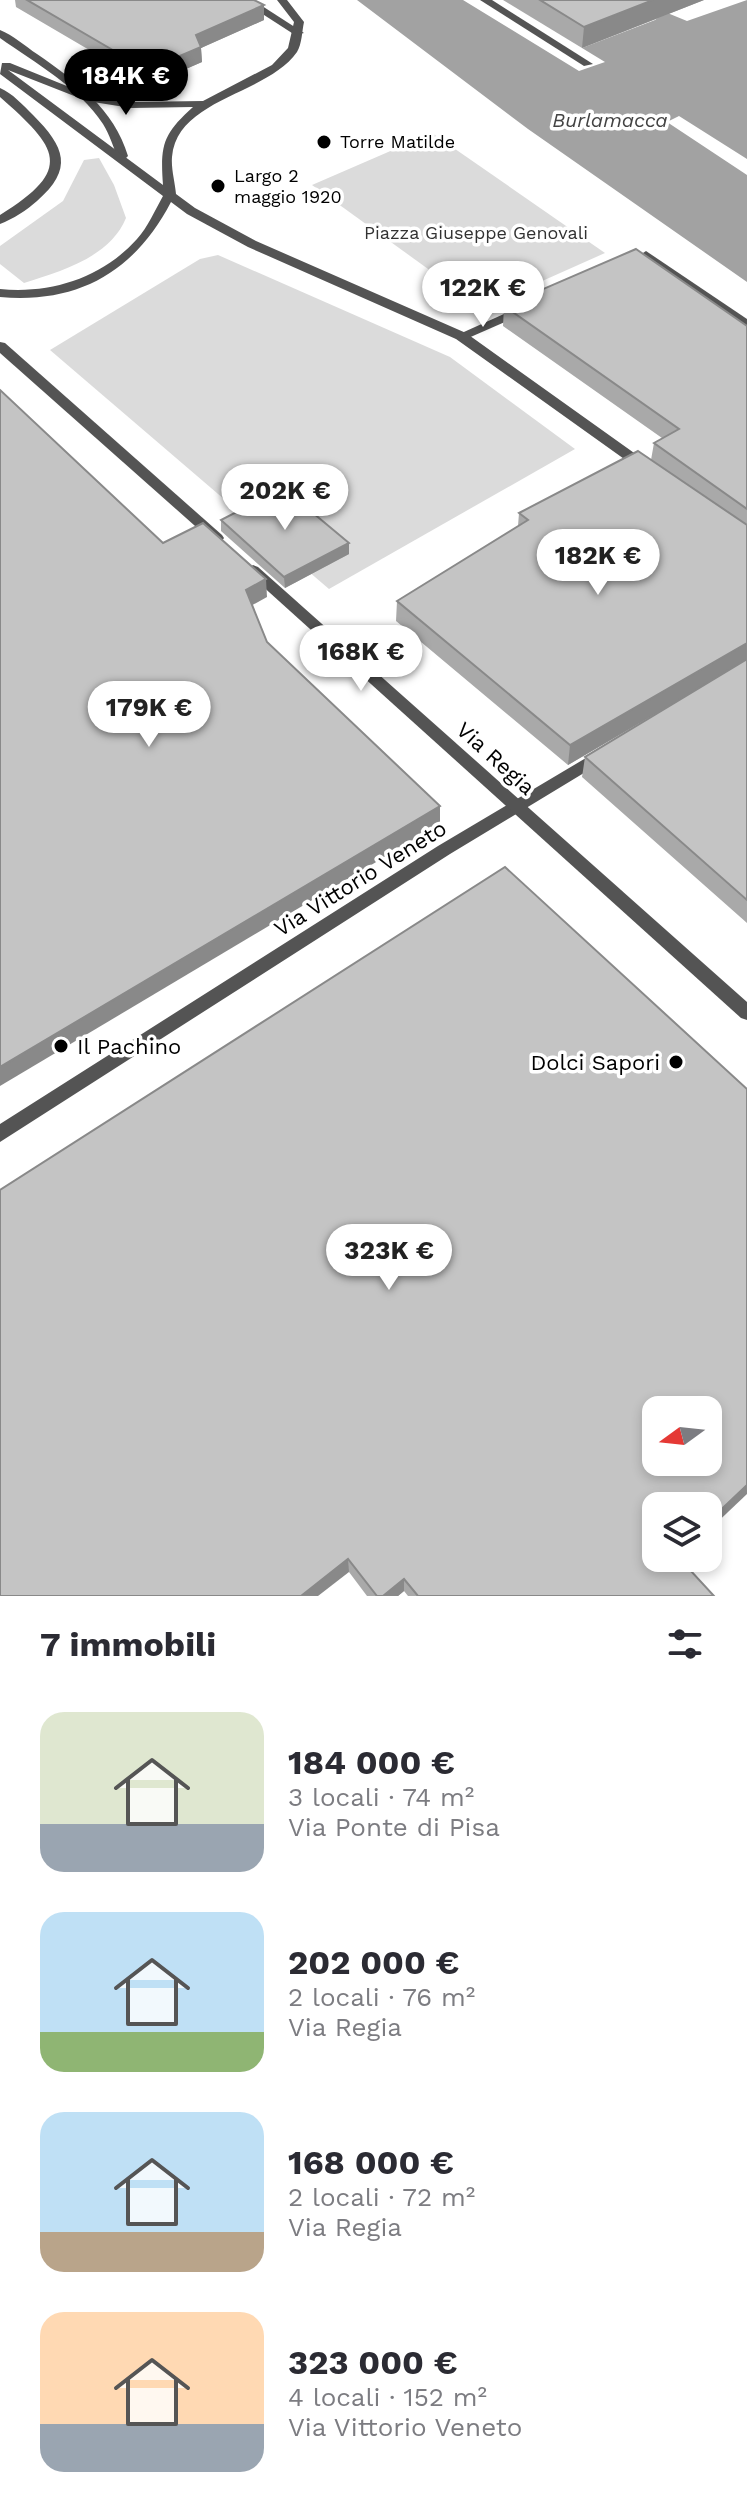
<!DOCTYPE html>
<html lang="it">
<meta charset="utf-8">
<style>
:root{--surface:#fff;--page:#f7f7f7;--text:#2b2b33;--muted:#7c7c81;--accent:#000}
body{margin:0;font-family:"Work Sans",sans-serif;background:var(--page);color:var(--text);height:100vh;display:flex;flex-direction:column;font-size:30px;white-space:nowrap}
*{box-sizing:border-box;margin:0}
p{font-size:26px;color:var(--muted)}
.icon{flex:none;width:44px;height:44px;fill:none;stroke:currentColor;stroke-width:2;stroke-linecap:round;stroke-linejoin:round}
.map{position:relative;height:1596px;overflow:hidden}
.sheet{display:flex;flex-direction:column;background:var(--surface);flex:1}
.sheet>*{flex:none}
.needle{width:52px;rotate:255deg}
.buttons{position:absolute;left:642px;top:1396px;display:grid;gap:16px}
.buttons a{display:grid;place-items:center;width:80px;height:80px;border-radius:16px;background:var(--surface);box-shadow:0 4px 12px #0003;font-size:40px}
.price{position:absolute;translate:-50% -68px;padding:0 18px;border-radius:28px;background:#fff;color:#222;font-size:26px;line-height:52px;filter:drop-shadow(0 2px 4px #0008)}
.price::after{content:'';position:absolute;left:50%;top:48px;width:24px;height:18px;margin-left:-12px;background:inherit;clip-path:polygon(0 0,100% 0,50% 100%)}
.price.active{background:var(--accent);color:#fff}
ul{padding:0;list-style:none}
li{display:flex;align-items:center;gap:24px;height:200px;padding:0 40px}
li span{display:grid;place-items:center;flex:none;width:224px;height:160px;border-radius:24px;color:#555}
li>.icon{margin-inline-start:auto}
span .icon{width:96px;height:96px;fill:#fffc;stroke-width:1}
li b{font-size:34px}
h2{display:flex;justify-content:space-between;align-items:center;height:96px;padding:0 40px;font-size:34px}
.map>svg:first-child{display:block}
.green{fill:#dbdbdb}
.water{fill:#a2a2a2}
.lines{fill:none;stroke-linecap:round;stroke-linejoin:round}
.service{fill:#545454;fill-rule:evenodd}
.minor{fill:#545454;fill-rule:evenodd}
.tertiary{fill:#545454;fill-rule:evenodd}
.wall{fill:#a9a9a9}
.shaded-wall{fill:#898989}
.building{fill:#c4c4c4;stroke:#898989;stroke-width:2;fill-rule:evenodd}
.poi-dot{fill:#000;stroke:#fff;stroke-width:3}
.labels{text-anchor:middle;stroke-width:7;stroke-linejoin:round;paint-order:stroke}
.far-poi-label{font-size:18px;fill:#000;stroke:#fff;text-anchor:start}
.far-park-label{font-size:18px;fill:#323232;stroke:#fff}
.far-water-label{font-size:20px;font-style:italic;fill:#434343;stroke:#fff}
.street-label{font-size:22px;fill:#000;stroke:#fff}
.poi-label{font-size:22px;fill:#000;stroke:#fff;text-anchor:start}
</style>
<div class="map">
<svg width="747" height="1596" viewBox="0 0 747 1596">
<rect width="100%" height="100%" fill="#fff"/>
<!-- green -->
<g class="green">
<path d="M432 133 605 253 482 308 312 185Z"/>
<path d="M99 158 114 185 126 218C110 257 62 271 24 283L0 264V246L63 201 84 160Z"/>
<path d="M218 255 450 357 575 449 329 589 50 350 200 259Z"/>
</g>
<!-- water -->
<path class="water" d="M357 0H463L579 71 605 62 582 48 655 20 665 12 687 21 747 0V159L679 116 667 122 747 175V282L528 129Z"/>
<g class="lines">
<!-- service -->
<path class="service" d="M524 305 528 306V312L466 339H456L455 336Z"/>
<!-- minor -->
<g class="minor">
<path d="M241 0H253L304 33 295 35Z"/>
<path d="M480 0H492L593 64 584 66Z"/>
<path d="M0 30C13 35 25 46 37 54 76 81 114 109 128 156L126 158H118C113 147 110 135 103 124 79 87 35 63 0 38Z"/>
<path d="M646 251 747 319V329L642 258 640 255Z"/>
<path d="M601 749 609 755 607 759 450 854 0 1142V1124L438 846Z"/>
</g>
<!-- tertiary -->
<g class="tertiary">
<path d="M277 0H287L304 22C302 31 302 44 297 52 267 95 177 98 172 157 171 169 175 182 176 194L195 208 256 241 466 333 651 465 653 468 651 471H641L456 339 248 247 187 214 171 202C135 271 79 304 0 297V289C51 294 102 278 137 239 148 227 155 210 163 196L0 74 2 63H10L89 95 131 102 203 101 272 65 288 48 294 22ZM8 70 87 101 131 108 193 107C163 134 160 145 163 185Z"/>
<path d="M0 88C12 93 23 105 33 115 65 147 74 169 37 201 27 210 13 219 0 224V215C75 169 58 148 0 97Z"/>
<path d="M0 342 5 343 222 535 224 538 222 541H212L0 353Z"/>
<path d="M253 565 258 567 747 1002V1020L741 1018 248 573 246 570Z"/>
</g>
</g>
<!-- wall -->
<g class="wall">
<path d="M15 0H254L264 20 201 48 202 62 149 85 16 7Z"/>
<path d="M503 0H704L582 48Z"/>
<path d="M504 306 747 326V923L582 777 585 757 696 690 568 765 396 621 397 601 518 526 519 513 651 460 654 443 662 438 503 326Z"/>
<path d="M221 520 349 543V554L285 588 221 531Z"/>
<path d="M0 1190 656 1558 714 1596H408L404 1591 398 1596H367L349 1572Z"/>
</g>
<!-- shaded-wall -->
<g class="shaded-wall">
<path d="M653 0H704L582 48 584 27Z"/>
<path d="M264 5V20L201 48 202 62 149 85 147 70 196 35Z"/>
<path d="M349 543V554L285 588 284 577Z"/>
<path d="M266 579 267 597 247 608 246 590Z"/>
<path d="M747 643V660L568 765 570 745Z"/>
<path d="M440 806V824L0 1086V1067Z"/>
<path d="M747 1485V1494L708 1531V1522Z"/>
<path d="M348 1559 349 1572 318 1596H301Z"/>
<path d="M404 1579V1591L398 1596H383Z"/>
</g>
<!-- building -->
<g class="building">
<path d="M27 0H254L264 5 196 35 201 47 147 70Z"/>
<path d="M540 0H653L584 27Z"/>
<path d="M636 249 747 326V509L654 443 679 429 504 306Z"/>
<path d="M0 390 163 543 203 523 266 579 246 590 267 642 440 806 0 1067Z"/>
<path d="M638 451 747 525V643L570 745 397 601 528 520 519 513Z"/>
<path d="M283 488 349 543 284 577 221 520Z"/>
<path d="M747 659V900L585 757Z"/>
<path d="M505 867 747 1089V1485L708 1522V1506H656V1558H679L714 1596H418L404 1579 383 1596H377L348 1559 301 1596H0V1190ZM656 1410H708V1462H656Z"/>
</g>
<!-- markers -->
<g class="poi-dot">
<circle cx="324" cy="142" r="8"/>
<circle cx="218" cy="186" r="8"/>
<circle cx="61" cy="1046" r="8"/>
<circle cx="676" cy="1062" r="8"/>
</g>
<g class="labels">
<!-- far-poi labels -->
<g class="far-poi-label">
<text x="340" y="148">Torre Matilde</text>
<text x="234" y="182">Largo 2<tspan x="234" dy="21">maggio 1920</tspan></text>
</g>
<!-- far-park labels -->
<g class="far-park-label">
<text x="476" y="239">Piazza Giuseppe Genovali</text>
</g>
<!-- far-water labels -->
<g class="far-water-label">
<text x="610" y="127">Burlamacca</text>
</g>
<!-- street labels -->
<g class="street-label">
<text transform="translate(496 758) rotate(42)" y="8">Via Regia</text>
<text transform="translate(360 878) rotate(-32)" y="8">Via Vittorio Veneto</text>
</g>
<!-- poi labels -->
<g class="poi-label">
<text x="77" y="1054">Il Pachino</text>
<text x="660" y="1070" text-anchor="end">Dolci Sapori</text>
</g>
</g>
</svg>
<div class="buttons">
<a><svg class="needle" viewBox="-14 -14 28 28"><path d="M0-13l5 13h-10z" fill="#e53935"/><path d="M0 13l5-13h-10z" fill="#7c7c81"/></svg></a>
<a><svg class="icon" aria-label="layers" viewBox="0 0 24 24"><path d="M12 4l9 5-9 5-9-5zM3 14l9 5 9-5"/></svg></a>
</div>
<b class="price active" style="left:126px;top:117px">184K €</b>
<b class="price" style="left:483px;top:329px">122K €</b>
<b class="price" style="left:285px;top:532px">202K €</b>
<b class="price" style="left:598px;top:597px">182K €</b>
<b class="price" style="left:361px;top:693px">168K €</b>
<b class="price" style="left:149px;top:749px">179K €</b>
<b class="price" style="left:389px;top:1292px">323K €</b>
</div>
<section class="sheet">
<h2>7 immobili<svg class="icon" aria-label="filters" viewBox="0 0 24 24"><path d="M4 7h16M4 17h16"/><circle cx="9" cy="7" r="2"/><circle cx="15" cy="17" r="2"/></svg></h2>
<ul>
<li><span style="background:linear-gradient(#dfe7d0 70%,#9aa5b1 0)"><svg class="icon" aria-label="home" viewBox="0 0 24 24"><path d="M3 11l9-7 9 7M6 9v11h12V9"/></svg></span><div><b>184 000 €</b><p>3 locali · 74 m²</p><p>Via Ponte di Pisa</p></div></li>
<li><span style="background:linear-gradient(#bfe0f5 75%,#8fb573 0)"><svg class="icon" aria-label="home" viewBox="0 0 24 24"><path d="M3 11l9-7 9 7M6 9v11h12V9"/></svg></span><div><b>202 000 €</b><p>2 locali · 76 m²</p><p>Via Regia</p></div></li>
<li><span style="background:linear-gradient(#bfe0f5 75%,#b9a48a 0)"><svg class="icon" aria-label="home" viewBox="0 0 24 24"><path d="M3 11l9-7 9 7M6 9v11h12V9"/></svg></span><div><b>168 000 €</b><p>2 locali · 72 m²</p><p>Via Regia</p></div></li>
<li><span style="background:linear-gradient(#ffd9b3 70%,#9aa5b1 0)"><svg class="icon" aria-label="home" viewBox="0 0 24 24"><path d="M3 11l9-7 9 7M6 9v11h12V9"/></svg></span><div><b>323 000 €</b><p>4 locali · 152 m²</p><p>Via Vittorio Veneto</p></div></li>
</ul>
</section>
